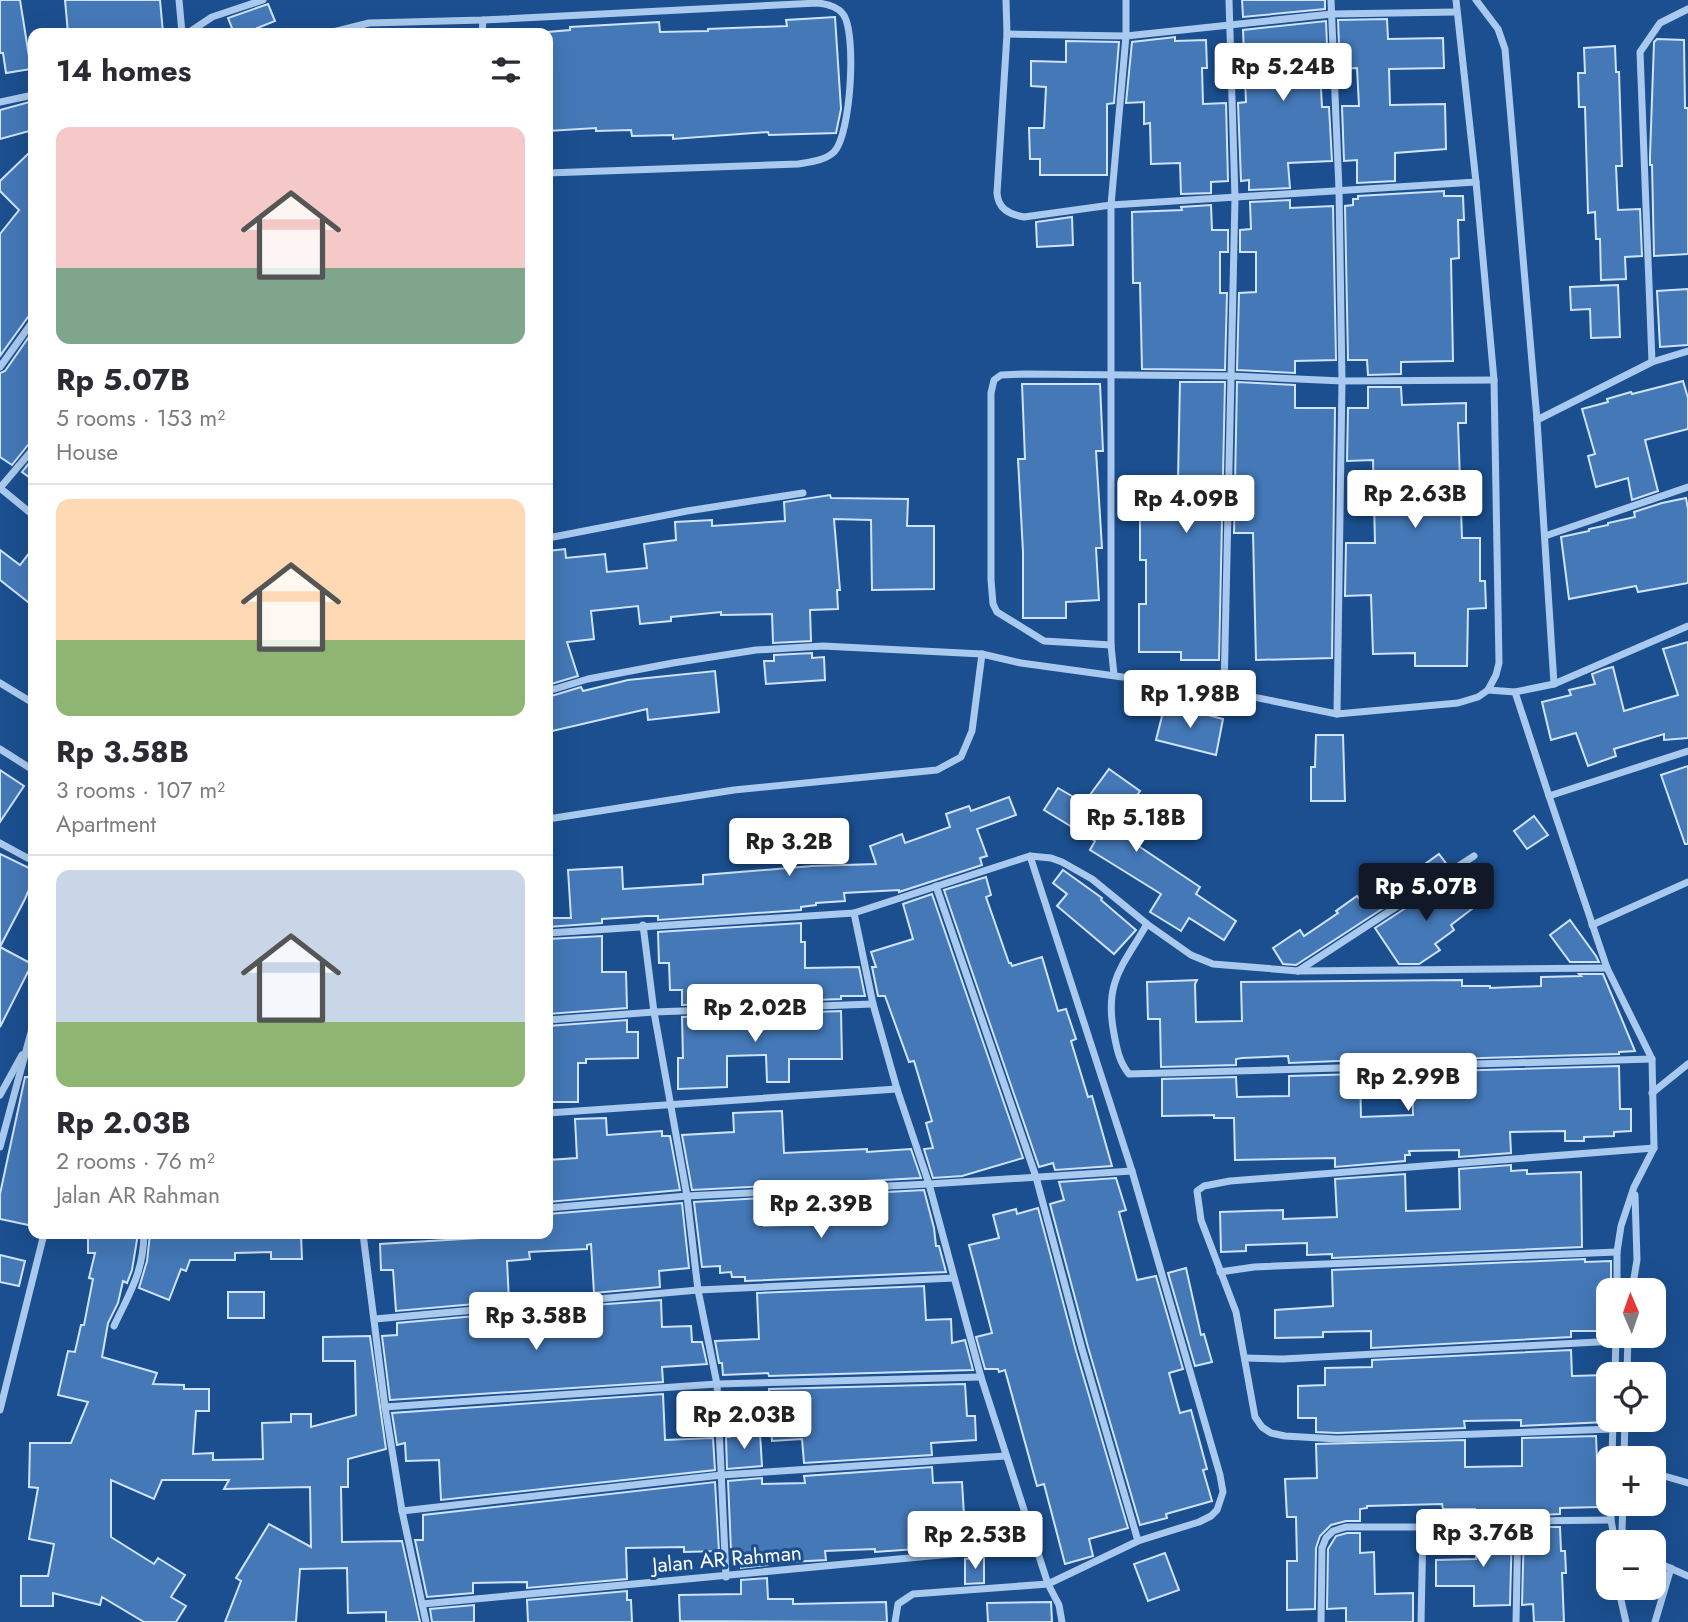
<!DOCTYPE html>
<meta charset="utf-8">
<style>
:root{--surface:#fff;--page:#f2f2f3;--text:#2b2b33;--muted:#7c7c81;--line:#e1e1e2;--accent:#111827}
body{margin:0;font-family:Jost,sans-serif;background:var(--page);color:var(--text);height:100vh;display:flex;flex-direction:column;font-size:26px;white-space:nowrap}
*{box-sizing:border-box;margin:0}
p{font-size:23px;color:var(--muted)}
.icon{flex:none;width:38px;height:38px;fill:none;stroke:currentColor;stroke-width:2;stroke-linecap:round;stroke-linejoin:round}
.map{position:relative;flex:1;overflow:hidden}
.drawer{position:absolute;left:28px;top:28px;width:525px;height:1211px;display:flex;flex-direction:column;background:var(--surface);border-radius:14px;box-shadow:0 7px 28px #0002}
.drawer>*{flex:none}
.needle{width:46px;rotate:358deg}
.fabs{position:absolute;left:1596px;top:1278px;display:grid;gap:14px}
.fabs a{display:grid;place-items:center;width:70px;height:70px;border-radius:14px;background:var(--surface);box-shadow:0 7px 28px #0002;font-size:35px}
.price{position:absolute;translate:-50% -60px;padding:0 16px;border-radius:7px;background:#fff;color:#222;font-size:23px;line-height:46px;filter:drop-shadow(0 2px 4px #0008)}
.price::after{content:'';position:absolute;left:50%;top:42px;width:21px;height:16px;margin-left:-10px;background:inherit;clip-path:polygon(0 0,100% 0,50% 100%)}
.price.current{background:var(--accent);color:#fff}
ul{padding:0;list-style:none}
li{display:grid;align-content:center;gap:14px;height:371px;padding:0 28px}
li+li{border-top:2px solid var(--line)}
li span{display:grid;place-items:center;height:217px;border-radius:14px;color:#555}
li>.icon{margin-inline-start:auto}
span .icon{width:126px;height:126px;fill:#fffc;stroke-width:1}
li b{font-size:30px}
h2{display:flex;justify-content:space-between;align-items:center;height:84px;padding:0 28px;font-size:30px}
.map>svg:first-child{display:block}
.building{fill:#4478b7;stroke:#cfe3fa;stroke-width:2}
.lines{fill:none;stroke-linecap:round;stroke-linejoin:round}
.minor{stroke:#a9c9ee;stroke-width:7}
.labels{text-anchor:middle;stroke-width:6;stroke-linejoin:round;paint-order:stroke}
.street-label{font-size:21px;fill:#fff;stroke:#1b4f8f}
</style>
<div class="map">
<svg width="1688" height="1622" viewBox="0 0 1688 1622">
<rect width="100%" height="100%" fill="#1b4f8f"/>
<!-- building -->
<g class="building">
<path d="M0 0H20L31 69 6 73 3 53H0Z"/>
<path d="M65 0H160L163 33H68Z"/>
<path d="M1242 0H1325V9L1243 17Z"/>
<path d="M268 4 275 21 245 33H234L228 18Z"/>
<path d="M835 17 841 109 836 133 769 135 768 132 673 139V135L632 136 631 130 596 131V128L548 131V32L570 30V27L659 22 660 32 708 31V29L787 26 786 20Z"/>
<path d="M1387 19 1388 39 1443 38 1444 68 1389 69 1390 105 1445 104 1446 149 1395 153V181L1357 183V160L1344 161 1342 106H1359L1357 68 1340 69 1338 20Z"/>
<path d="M1326 21 1328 70H1320L1322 107H1329L1332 161 1288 163 1290 188 1249 190V180L1241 181 1238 103 1246 102 1243 30Z"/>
<path d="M1175 37V41L1206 40 1207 68H1202L1203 104 1226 103 1228 181 1211 182V193L1181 194 1180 163 1151 164 1150 123 1144 124V102L1126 103 1132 42Z"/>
<path d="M1657 39 1684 40 1685 108H1688V254L1654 256 1652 165H1650V156L1654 42Z"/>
<path d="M1066 41 1119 42 1114 103 1107 104V175H1040V159H1030L1029 128H1044L1046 87 1031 86V61L1066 62Z"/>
<path d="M1615 46 1616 72H1619L1622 166H1616L1618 210 1640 209 1642 256 1625 257 1626 279 1601 280 1600 239H1596L1595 212 1588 213 1585 107H1579L1578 73H1585L1584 48Z"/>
<path d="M33 101V130L0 139V110Z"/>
<path d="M33 149V315L28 317 0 356V234L19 210 0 191V181Z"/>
<path d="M1444 191V196H1463L1464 220H1458L1459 258 1451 259 1453 361 1401 362V374L1368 375 1367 360H1348L1345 206 1353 205V199H1358V196Z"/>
<path d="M1290 200V208L1333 206 1336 360 1295 361V373L1237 370 1239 293 1256 292V252H1240V230L1251 229 1250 202Z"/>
<path d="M1211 205 1212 230H1228V252H1220V293H1227L1225 370 1142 369 1140 283H1133L1132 212 1182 210 1181 207Z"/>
<path d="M1072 217 1073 245 1037 247 1036 222Z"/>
<path d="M1618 285 1620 337 1591 338 1590 309 1571 310 1570 287Z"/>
<path d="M1688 289V345L1660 347 1657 291Z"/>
<path d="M33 331V443L28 445 12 465 0 457V373L5 371Z"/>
<path d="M1683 381 1688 398V429L1645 440 1658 491 1632 500 1628 478 1596 487 1588 456 1595 454 1582 409 1608 402 1607 399 1631 392 1632 394Z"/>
<path d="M1180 382H1225L1219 660H1181V652H1139V604H1146V560H1140V479L1178 480Z"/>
<path d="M1237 382 1295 385V408H1335L1332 658 1256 660 1253 533H1234Z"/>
<path d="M1022 384H1100L1103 451H1096L1102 548H1096L1099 600 1066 602V618H1023V552L1018 459H1025Z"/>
<path d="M1368 387H1401L1402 405 1466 403V423H1458L1462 538H1480V581H1485L1486 608 1468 609 1467 666H1415V653L1373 654 1371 595 1345 596 1346 543H1375L1373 460 1347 461 1348 408H1368Z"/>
<path d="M33 458V480L22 472Z"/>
<path d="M830 495 831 498 908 499 907 526H934V589L872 590 871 520 834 519 840 590H837L838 609 810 610 811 641 773 643 772 614 721 615V612L671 617V621L640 624 638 606 591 611 594 639 567 642 578 676 548 685V551L565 549 566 558 605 554 607 572 647 568 644 544 676 540 675 522 712 520V526L785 521 784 502Z"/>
<path d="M1686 498 1688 509V583L1638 592 1636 586 1569 599 1561 537 1589 531V529L1608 525V523L1635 517 1634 512 1662 503Z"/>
<path d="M33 548V606L0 580V550L20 565Z"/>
<path d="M1688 642V738L1664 740V734L1614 749 1616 756 1588 766 1576 733 1551 740 1542 702 1571 695 1569 690 1595 684 1592 674 1605 669 1613 667 1624 711 1678 695 1663 649Z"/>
<path d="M812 653V658L824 657 825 680 766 684 764 661H774V655Z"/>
<path d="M715 671 719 712 648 720 647 709 548 732V697L581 687 583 691 628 680Z"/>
<path d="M1165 704 1223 719 1216 755 1156 740Z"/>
<path d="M1316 735H1343L1345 801H1311V767H1315Z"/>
<path d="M1688 766V844H1685L1661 775Z"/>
<path d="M1109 769 1140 791 1113 829 1200 887 1196 894 1236 921 1224 940 1189 918 1181 931 1150 912 1161 894 1090 850 1095 841 1044 810 1058 788 1084 803Z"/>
<path d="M0 770 24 786 0 822Z"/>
<path d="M1009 797 1016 815 977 829 987 856 980 858 982 865 899 892V890L844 893 845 901 816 903V905L801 907V910L658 920V916H647L602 919V923L548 927V918H571L568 870 622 867 623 889 703 884V875L812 866 876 864 870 846 902 834 905 843 950 827 946 814 969 806 971 811Z"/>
<path d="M1534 816 1548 835 1527 849 1514 831Z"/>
<path d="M0 854 33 870V880L25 899 0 947 32 964 0 1027Z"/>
<path d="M1439 854 1448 866 1296 965 1283 964 1273 948 1300 930 1304 936 1338 913 1336 911 1357 896 1365 907Z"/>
<path d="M1063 870 1102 898 1101 900 1136 930 1114 954 1057 906 1067 894 1053 883Z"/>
<path d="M1455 876 1477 905 1451 925 1454 930 1435 944 1440 950 1419 964H1399L1375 928Z"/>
<path d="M986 877 991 895 986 897 1009 963H1011L1012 966 1042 957 1058 1011 1066 1009 1076 1039 1071 1041 1088 1097 1092 1096 1112 1166 1055 1170 1053 1163 1039 1167 944 890Z"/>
<path d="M932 894 1023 1158 962 1176 933 1178 924 1149 933 1148 926 1123 932 1121 914 1061 909 1062 885 996H878L872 967H876L871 952 913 939 903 904Z"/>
<path d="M1570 920 1596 956 1599 962H1570L1550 935Z"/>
<path d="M801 923V942H805V968L859 967 865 996H841V999L682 1005V990H670L669 963H659L658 932Z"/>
<path d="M602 936V972H626L627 1008 548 1014V939Z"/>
<path d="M1579 974H1603L1635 1051 1619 1052V1054L1412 1060V1058L1289 1063 1288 1056 1242 1058 1236 1059V1065L1161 1067 1160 1019H1148L1147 982 1197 980 1195 984 1196 1022 1242 1021 1241 982 1462 980V986H1490V988L1541 986V977L1581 976Z"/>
<path d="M841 1011 842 1059H789V1082H767L766 1055 727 1056V1087L678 1089V1058H683L682 1017Z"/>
<path d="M627 1020V1032H638V1058L586 1059V1063H578V1102H548V1026Z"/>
<path d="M1619 1066 1620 1109H1631V1131L1614 1132V1136L1584 1137V1141H1565V1131L1510 1132 1511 1153 1459 1157V1150L1409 1151 1410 1155H1405V1161L1335 1167V1158L1235 1160 1234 1118H1214V1115L1162 1116V1079L1236 1077 1237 1097 1289 1096V1076L1360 1074 1361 1117 1413 1115 1412 1072Z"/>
<path d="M25 1077H33V1226L0 1219V1194Z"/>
<path d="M782 1111 784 1153 867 1149V1152L911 1149 921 1178 692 1190 682 1135 734 1132 733 1113Z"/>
<path d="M606 1118 607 1135 662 1131V1136H670L680 1190 548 1202V1160L577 1158 575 1119Z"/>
<path d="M1511 1165V1171L1527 1170V1174L1581 1172 1582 1247 1332 1258V1254L1307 1255V1243L1246 1245V1251L1221 1252 1220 1212 1283 1210V1219L1337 1217 1335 1179 1405 1174 1406 1211 1460 1209 1459 1169Z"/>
<path d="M1116 1178 1126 1210 1119 1212 1137 1280 1156 1276 1183 1369 1169 1373 1180 1413 1191 1410 1207 1469 1203 1470 1212 1501 1166 1514 1167 1518 1140 1525 1088 1347 1050 1204 1064 1200 1059 1182Z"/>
<path d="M924 1190 934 1228 936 1246H939L946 1272 745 1281V1277H732L731 1272 720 1273V1266L702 1267 694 1202 762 1198 764 1226 851 1222 850 1194Z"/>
<path d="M682 1203 689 1268 659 1271 660 1287 594 1293 591 1244 587 1245V1249L529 1252 530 1259 507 1261 509 1301 396 1311 393 1270H381L380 1244 479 1238V1234H548V1214Z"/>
<path d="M1038 1208 1076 1351 1128 1528 1089 1539 1093 1556 1065 1564 1044 1484 1037 1486 1005 1370 999 1372 998 1369H985L976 1337 992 1333 969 1245 999 1238 993 1215 1016 1209 1017 1214Z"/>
<path d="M88 1234H138L132 1270 127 1283 123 1281 118 1303 108 1323 102 1357 157 1373 153 1384 184 1385V1389H209V1411H196L193 1454 213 1453V1460L263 1459 262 1423 291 1422V1414H311V1427L356 1415 355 1361H323V1337L370 1336 386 1449 348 1459V1487H341L342 1542 402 1541 420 1622H386V1612L348 1613 347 1568 300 1569 296 1622H225L241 1581 236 1578 269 1524 311 1547 310 1487 224 1489 229 1480H162L154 1499 111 1480V1537L154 1564 158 1558 185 1575 171 1597 186 1606 176 1622H144L102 1597 100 1605 53 1593V1606H21V1576H48L54 1544 29 1539 38 1488 29 1487 30 1443H71L88 1402 58 1395 68 1351 75 1352 81 1325H84L93 1279 89 1278 95 1253H88Z"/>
<path d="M150 1234H301L302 1259H271V1252L235 1253V1260H190L186 1271 181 1269 169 1300 139 1288 147 1261Z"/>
<path d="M0 1255 25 1261 19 1286 0 1282Z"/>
<path d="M1585 1259V1262L1611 1261V1290H1608L1607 1294 1608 1331H1571V1337L1371 1348V1331L1323 1332V1337L1275 1338V1310L1333 1306 1332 1270Z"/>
<path d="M1186 1268 1201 1335 1204 1334 1212 1362 1195 1366 1168 1273Z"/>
<path d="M924 1286 926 1320 951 1319 952 1343 965 1340 973 1370 769 1376 768 1373 723 1375 722 1363H719L715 1341 759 1339 757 1293Z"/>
<rect x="228" y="1292" width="36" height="26"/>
<path d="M661 1300 662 1327 691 1326 692 1342H702L707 1364 662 1367 663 1382 390 1400 382 1336 397 1335V1323L510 1313 512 1319 574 1316V1310L595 1309 594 1305Z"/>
<path d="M1571 1350 1572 1376 1606 1375 1607 1422 1521 1426V1420L1464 1421 1465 1428 1337 1433 1316 1432V1418H1298V1386L1325 1385V1368L1372 1367V1360Z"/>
<path d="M965 1384 967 1416H975L976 1440 931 1443 932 1455 804 1463 802 1439 772 1441 769 1389Z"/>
<path d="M663 1394 665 1440 713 1438 715 1470 441 1500 439 1460 406 1461 405 1443 397 1445 392 1413Z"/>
<path d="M760 1433 762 1466 727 1469 726 1437H730V1435Z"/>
<path d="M1596 1436 1599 1507 1560 1508V1514L1475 1518V1509H1443L1442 1504 1367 1506V1508L1360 1509V1521H1346L1331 1525 1320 1536 1316 1548 1315 1609 1287 1610V1561H1297L1296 1517H1287L1285 1479 1317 1478 1316 1444 1465 1440V1467L1522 1466V1438Z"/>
<path d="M932 1467 933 1483 962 1482 964 1515 1013 1513 1015 1542 875 1552V1549L825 1551 826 1560 771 1563 767 1565 741 1568V1550H731L728 1481 762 1478V1484L805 1483 804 1476Z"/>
<path d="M715 1482 719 1551 684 1552V1547L626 1548 627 1579 527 1588V1582L473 1583V1593L427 1597 415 1540H423V1515Z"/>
<path d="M1524 1527H1560L1561 1551H1565L1566 1573H1562L1564 1622H1534L1533 1604 1522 1605Z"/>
<path d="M1512 1528 1510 1605 1474 1606V1586H1436V1560L1476 1559 1475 1530Z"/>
<path d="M1347 1533H1360V1553L1374 1552 1375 1594 1413 1593V1622H1346V1608L1327 1609 1328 1549 1336 1536Z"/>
<path d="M1165 1553 1179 1590 1148 1601 1134 1564Z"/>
<path d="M984 1557V1583L965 1584V1559Z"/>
<path d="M767 1578 768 1599H793V1604L886 1602 887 1622 680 1621 679 1595 741 1594V1580Z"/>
<path d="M627 1591V1600H631L632 1622H528L527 1600Z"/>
<path d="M1051 1602 1052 1622H988L987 1603Z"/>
<path d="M474 1605V1622H432L430 1609Z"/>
</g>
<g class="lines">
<!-- minor -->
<g class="minor">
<path d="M179 0 182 33"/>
<path d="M1006 0 1007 34 997 193C998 209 1009 214 1024 217L1111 205 1476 182"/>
<path d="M1331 0 1339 190 1342 381 1337 714"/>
<path d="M1456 0 1476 182 1494 380 1499 663 1496 675 1488 690 1515 692 1554 684 1688 626"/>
<path d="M1476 0 1498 29 1505 49 1537 420 1554 684"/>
<path d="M188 33 212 17 263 0"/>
<path d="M329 33 369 23 483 20 818 3C827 4 837 6 843 14 857 32 851 135 834 152 824 161 810 162 798 164L548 173"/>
<path d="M482 33 483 20"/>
<path d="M1007 34 1126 36 1332 14 1456 12"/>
<path d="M0 102 33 95"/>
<path d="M1652 362 1640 52 1660 23 1688 9"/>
<path d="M0 367 33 321"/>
<path d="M1537 420 1652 362 1688 351"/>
<path d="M0 488 33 449"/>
<path d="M0 488 33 515"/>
<path d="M1545 536 1688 487"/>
<path d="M548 538 687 511 803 493"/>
<path d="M1111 645 1044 641 997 612 993 604 991 580V393L994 380 1001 375 1025 374 1232 376 1342 381 1494 380"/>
<path d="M1114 675 1111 645V205L1126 36V0"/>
<path d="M0 683 33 703"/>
<path d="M548 691 588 679 673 663 756 650 823 646 982 654 1021 663 1224 691 1337 714 1458 703 1478 697 1488 690"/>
<path d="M1224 691 1235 198 1229 0"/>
<path d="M1515 692 1549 796"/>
<path d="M0 749 33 770"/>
<path d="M548 819 734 790 937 770 961 757 972 731 982 654"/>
<path d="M0 843 33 861"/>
<path d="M936 886 1036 1177 1082 1349 1138 1541"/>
<path d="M1147 924C1122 967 1104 982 1114 1034 1117 1049 1119 1062 1129 1074L1652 1059"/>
<path d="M643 925 654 1012 687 1196 698 1290 717 1384 726 1577"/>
<path d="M1592 925 1688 882"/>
<path d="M548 933 854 913 1030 856 1051 858 1062 862 1092 879 1147 924 1191 955 1213 964 1298 971 1607 968"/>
<path d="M1298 971 1474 856"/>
<path d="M548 1020 654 1012 873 1004"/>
<path d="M1652 1093 1688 1064"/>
<path d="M0 1095 22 1055"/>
<path d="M548 1113 897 1089"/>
<path d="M0 1147 33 1025"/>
<path d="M548 1208 687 1196 929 1184 897 1089 873 1004 854 913"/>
<path d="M363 1234 385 1407 402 1511 426 1622"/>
<path d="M1220 1272 1254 1267 1617 1252"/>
<path d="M1617 1290V1252L1621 1226 1634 1187 1654 1148 1652 1059 1607 968 1549 796 1688 751"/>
<path d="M1632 1290 1637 1260 1635 1195"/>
<path d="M375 1319 698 1290 954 1278"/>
<path d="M114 1326C130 1292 143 1273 144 1234"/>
<path d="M1245 1358 1283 1359 1616 1341"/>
<path d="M1615 1374 1616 1335"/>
<path d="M1627 1374 1628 1335"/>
<path d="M385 1407 717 1384 981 1377"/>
<path d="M0 1410 44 1234"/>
<path d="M1613 1429 1337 1439 1285 1436 1271 1433 1262 1427 1255 1417 1236 1312 1201 1220 1197 1191 1204 1186 1230 1181 1654 1148"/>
<path d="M1612 1458 1613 1419"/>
<path d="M1624 1458 1625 1419"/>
<path d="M1654 1473 1688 1483"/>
<path d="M1611 1503V1520L1615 1542"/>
<path d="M1623 1503 1622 1529 1626 1542"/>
<path d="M402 1511 722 1475 1005 1456"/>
<path d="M1654 1561 1688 1576"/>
<path d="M1618 1587 1626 1622"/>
<path d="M422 1604 1036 1546"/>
<path d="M895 1622 898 1604 913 1594 1048 1584 1138 1541 1199 1522 1211 1516 1217 1510 1223 1492 1220 1475 1132 1171 1030 856"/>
<path d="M1062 1622 1059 1605 1048 1584 981 1377 929 1184 1132 1171"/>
<path d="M1321 1622 1322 1548 1326 1538 1333 1531 1346 1527H1423L1518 1521 1611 1520"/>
<path d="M1421 1622 1423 1527"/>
<path d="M1516 1622 1518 1521"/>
<path d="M1655 1622 1671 1568"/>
</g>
</g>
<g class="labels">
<!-- street labels -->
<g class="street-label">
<text transform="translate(727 1559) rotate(-5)" y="7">Jalan AR Rahman</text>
</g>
</g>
</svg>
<div class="fabs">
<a><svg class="needle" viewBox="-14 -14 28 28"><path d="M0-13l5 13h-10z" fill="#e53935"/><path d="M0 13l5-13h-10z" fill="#7c7c81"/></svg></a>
<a><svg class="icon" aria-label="locate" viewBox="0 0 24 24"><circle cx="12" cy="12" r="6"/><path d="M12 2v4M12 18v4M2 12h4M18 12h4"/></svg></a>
<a>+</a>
<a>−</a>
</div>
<b class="price" style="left:1283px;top:103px">Rp 5.24B</b>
<b class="price" style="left:1415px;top:530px">Rp 2.63B</b>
<b class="price" style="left:1186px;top:535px">Rp 4.09B</b>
<b class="price" style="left:1190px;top:730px">Rp 1.98B</b>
<b class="price" style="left:1136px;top:854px">Rp 5.18B</b>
<b class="price" style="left:789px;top:878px">Rp 3.2B</b>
<b class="price current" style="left:1426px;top:923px">Rp 5.07B</b>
<b class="price" style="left:755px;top:1044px">Rp 2.02B</b>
<b class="price" style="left:1408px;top:1113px">Rp 2.99B</b>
<b class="price" style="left:821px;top:1240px">Rp 2.39B</b>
<b class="price" style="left:536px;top:1352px">Rp 3.58B</b>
<b class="price" style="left:744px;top:1451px">Rp 2.03B</b>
<b class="price" style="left:1483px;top:1569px">Rp 3.76B</b>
<b class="price" style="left:975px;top:1571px">Rp 2.53B</b>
<section class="drawer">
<h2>14 homes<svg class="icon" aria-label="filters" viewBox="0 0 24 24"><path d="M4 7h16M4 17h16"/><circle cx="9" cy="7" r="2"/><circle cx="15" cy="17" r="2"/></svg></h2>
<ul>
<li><span style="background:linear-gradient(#f6c9c9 65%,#7fa58c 0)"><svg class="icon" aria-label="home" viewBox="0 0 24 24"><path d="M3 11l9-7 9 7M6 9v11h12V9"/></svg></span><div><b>Rp 5.07B</b><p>5 rooms · 153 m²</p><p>House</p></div></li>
<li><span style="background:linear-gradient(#ffd9b3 65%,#8fb573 0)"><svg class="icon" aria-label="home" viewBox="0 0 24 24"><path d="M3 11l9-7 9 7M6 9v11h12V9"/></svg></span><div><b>Rp 3.58B</b><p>3 rooms · 107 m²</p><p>Apartment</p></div></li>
<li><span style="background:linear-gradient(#c9d6e8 70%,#8fb573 0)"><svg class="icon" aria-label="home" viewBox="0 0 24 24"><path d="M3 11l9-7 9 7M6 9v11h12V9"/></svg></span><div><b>Rp 2.03B</b><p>2 rooms · 76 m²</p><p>Jalan AR Rahman</p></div></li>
</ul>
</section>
</div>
